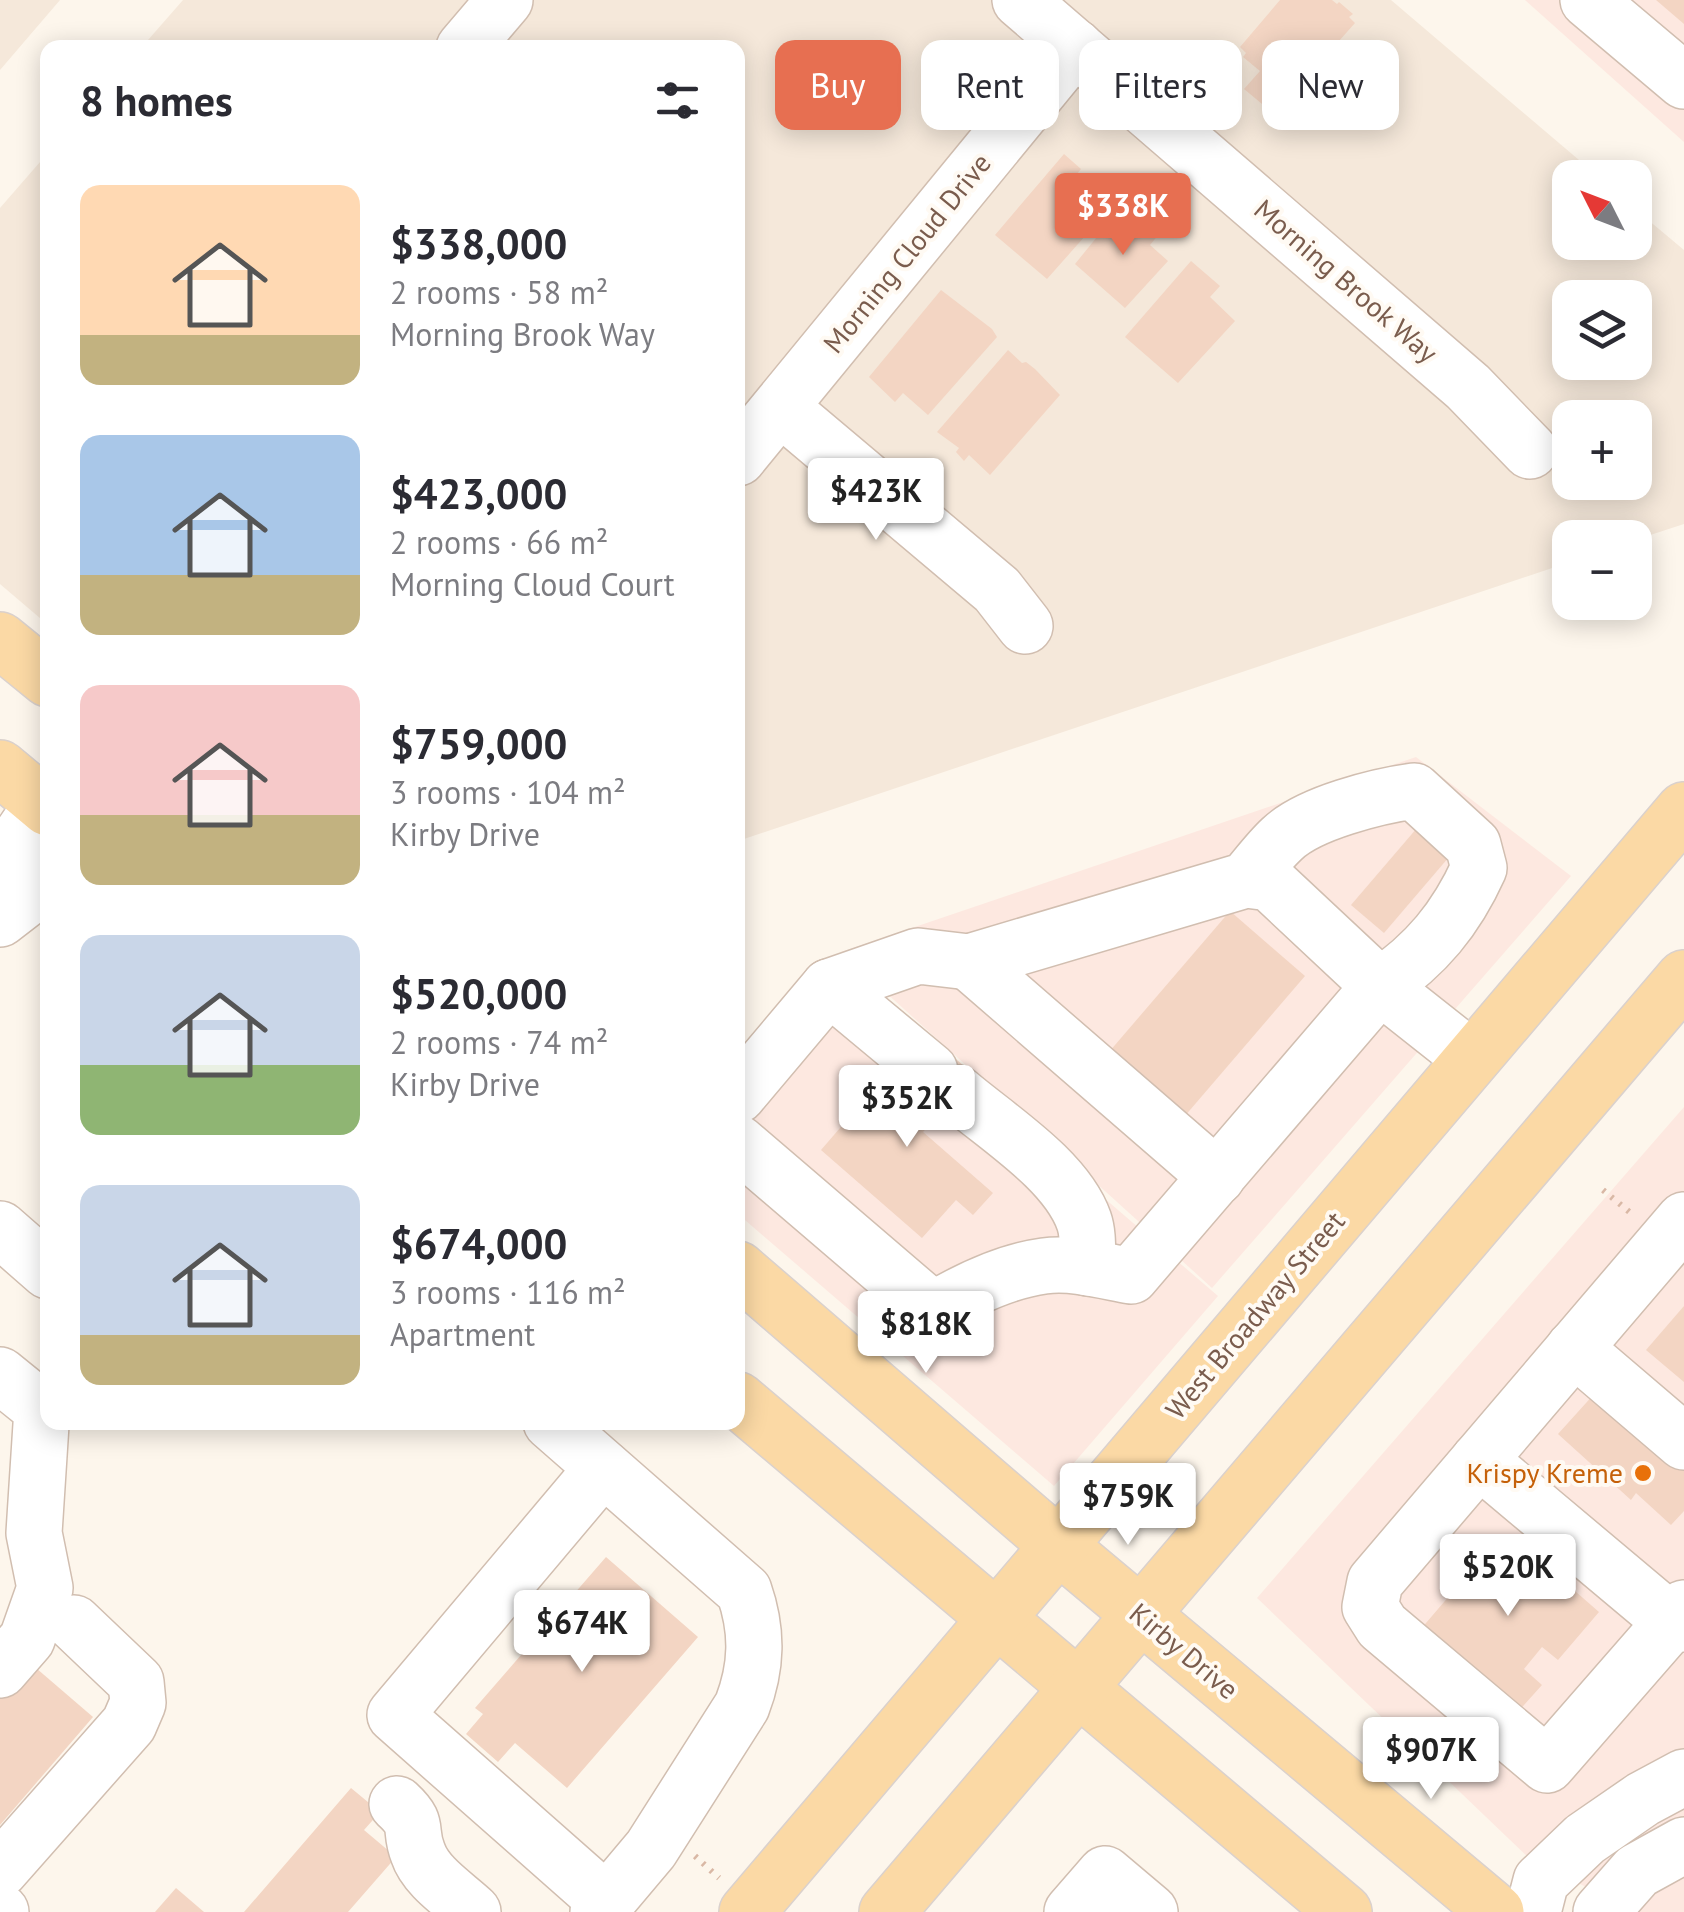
<!DOCTYPE html>
<meta charset="utf-8">
<style>
:root{--surface:#fff;--page:#f7f7f7;--text:#2b2b33;--muted:#7c7c81;--accent:#e76f51}
body{margin:0;font-family:"PT Sans",sans-serif;background:var(--page);color:var(--text);height:100vh;display:flex;flex-direction:column;font-size:38px;white-space:nowrap}
*{box-sizing:border-box;margin:0}
p{font-size:32px;color:var(--muted)}
.icon{flex:none;width:55px;height:55px;fill:none;stroke:currentColor;stroke-width:2;stroke-linecap:round;stroke-linejoin:round}
.map{position:relative;flex:1;overflow:hidden}
.side{position:absolute;left:40px;top:40px;width:705px;height:1390px;display:flex;flex-direction:column;background:var(--surface);border-radius:20px;box-shadow:0 5px 25px #0003}
.side>*{flex:none}
.guide{position:absolute;left:775px;top:40px;width:758px;height:90px;display:flex;gap:20px}
.needle{width:65px;rotate:312deg}
.controls{position:absolute;left:1552px;top:160px;display:grid;gap:20px}
.controls a{display:grid;place-items:center;width:100px;height:100px;border-radius:20px;background:var(--surface);box-shadow:0 5px 25px #0003;font-size:50px}
.price{position:absolute;translate:-50% -85px;padding:0 22px;border-radius:10px;background:#fff;color:#222;font-size:32px;line-height:65px;filter:drop-shadow(0 2px 5px #0008)}
.price::after{content:'';position:absolute;left:50%;top:60px;width:30px;height:22px;margin-left:-15px;background:inherit;clip-path:polygon(0 0,100% 0,50% 100%)}
.price.current{background:var(--accent);color:#fff}
ul{padding:0;list-style:none}
li{display:flex;align-items:center;gap:30px;height:250px;padding:0 40px}
li span{display:grid;place-items:center;flex:none;width:280px;height:200px;border-radius:20px;color:#555}
li>.icon{margin-inline-start:auto}
span .icon{width:120px;height:120px;fill:#fffc;stroke-width:1}
li b{font-size:42px}
h2{display:flex;justify-content:space-between;align-items:center;height:120px;padding:0 40px;font-size:42px}
.pill{padding:0 35px;border-radius:20px;background:var(--surface);box-shadow:0 5px 25px #0003;font-size:35px;line-height:90px}
.pill.current{background:var(--accent);color:#fff}
.map>svg:first-child{display:block}
.residential{fill:#f5e8da;fill-rule:evenodd}
.commercial{fill:#fde8e0}
.building{fill:#f3d5c3}
.lines{fill:none;stroke-linecap:round;stroke-linejoin:round}
.minor-casing{stroke:#d1beb0;stroke-width:58}
.major-casing{stroke:#dad1cd;stroke-width:58}
.path{stroke:#d9b8a5;stroke-width:6;stroke-dasharray:2.5 8;stroke-linecap:butt}
.minor{stroke:#fff;stroke-width:55}
.major{stroke:#fbd9a5;stroke-width:55}
.food-dot{fill:#e8710a;stroke:#fffaf3;stroke-width:4}
.labels{text-anchor:middle;stroke-width:8;stroke-linejoin:round;paint-order:stroke}
.street-label{font-size:28px;fill:#7a5c4d;stroke:#fffaf3}
.food-label{font-size:28px;fill:#c56008;stroke:#fffaf3;text-anchor:end}
</style>
<div class="map">
<svg width="1684" height="1912" viewBox="0 0 1684 1912">
<rect width="100%" height="100%" fill="#fdf6ec"/>
<!-- residential -->
<g class="residential">
<path d="M0 0H60L0 70Z"/>
<path d="M183 0H1391L1599 177 1570 178V242H1635V209L1684 250V524L1635 540 1570 538V562L738 841V48H141ZM1570 298H1635V362H1570ZM1570 418H1635V482H1570Z"/>
<path d="M47 154V624L0 584V208Z"/>
</g>
<!-- commercial -->
<g class="commercial">
<path d="M1525 0H1684V142Z"/>
<path d="M1416 757 1571 876 1212 1288 841 952Z"/>
<path d="M825 958 1218 1296 1054 1486 738 1214V1059Z"/>
<path d="M1684 1107V1912H1635L1529 1858 1257 1598Z"/>
</g>
<!-- building -->
<g class="building">
<path d="M1280 0H1332L1337 4 1339 2 1353 14 1349 17 1355 23 1274 114 1244 89 1260 71 1243 57 1246 53 1240 47Z"/>
<path d="M1656 0H1684V24Z"/>
<path d="M1064 154 1081 169 1073 179 1079 184 1089 174 1117 200 1047 279 995 235Z"/>
<path d="M1129 207 1159 234 1150 245 1168 261 1125 308 1075 264 1114 216 1118 220Z"/>
<path d="M1191 261 1220 286 1210 297 1235 321 1178 383 1125 337Z"/>
<path d="M941 290 992 329 997 337 928 415 903 393 895 402 869 377Z"/>
<path d="M1008 350 1022 363 1026 362 1035 369 1060 395 990 475 969 455 964 461 956 452 959 448 937 432Z"/>
<path d="M1417 828 1449 857 1384 933 1351 905Z"/>
<path d="M1230 911 1305 976 1178 1124 1103 1059Z"/>
<path d="M948 1052 974 1075 923 1132 993 1193 973 1215 956 1200 922 1238 821 1150 853 1113 841 1102 860 1081 871 1091 874 1088 897 1109Z"/>
<path d="M1684 1306V1382L1646 1350Z"/>
<path d="M1605 1382 1684 1453V1511L1671 1525 1636 1493 1631 1500 1558 1434Z"/>
<path d="M1493 1535 1504 1544 1511 1535 1599 1612 1558 1660 1542 1647 1524 1669 1542 1685 1516 1714 1420 1630 1456 1588 1451 1583Z"/>
<path d="M606 1557 698 1637 567 1788 515 1743 498 1762 466 1734 483 1714 475 1708Z"/>
<path d="M29 1662 93 1717 0 1825V1694Z"/>
<path d="M351 1788 380 1812 364 1830 396 1857 348 1912H244Z"/>
<path d="M176 1888 204 1912H155Z"/>
</g>
<g class="lines">
<!-- minor casing -->
<g class="minor-casing">
<g id="minor">
<path d="M1020 0 1468 387 1530 451"/>
<path d="M1588 0 1684 81"/>
<path d="M464 48 505 0"/>
<path d="M781 408 997 590 1025 626"/>
<path d="M738 458 1075 47"/>
<path d="M0 866 48 796"/>
<path d="M0 919 48 882"/>
<path d="M969 962 1217 1177"/>
<path d="M829 987 930 1071"/>
<path d="M957 1093C998 1128 1066 1170 1084 1221 1089 1235 1087 1254 1088 1268"/>
<path d="M738 1095 829 987 918 956 969 962 1246 880 1270 883 1380 986C1426 955 1456 919 1479 868L1473 845 1414 791C1378 796 1309 813 1282 839 1269 851 1258 866 1246 880"/>
<path d="M738 1143 933 1310C965 1291 1007 1271 1044 1266 1072 1262 1104 1271 1131 1276L1380 986 1471 1058"/>
<path d="M1684 1220 1375 1582 1370 1607 1382 1626 1547 1765 1684 1608"/>
<path d="M0 1229 48 1271"/>
<path d="M1574 1348 1684 1442"/>
<path d="M0 1375 42 1409 34 1533 45 1588 27 1639 0 1670"/>
<path d="M551 1422 744 1591C758 1631 757 1667 742 1706L651 1849 598 1912"/>
<path d="M1479 1460 1672 1622 1684 1624"/>
<path d="M603 1468 395 1715 607 1902"/>
<path d="M397 1804C421 1826 408 1828 418 1853 426 1877 455 1895 473 1912"/>
<path d="M0 1870 129 1724 138 1703 136 1682 74 1623"/>
<path d="M0 1911 1 1912"/>
<path d="M1072 1912 1105 1874 1150 1912"/>
<path d="M1533 1912 1541 1881 1585 1839 1643 1799 1684 1777"/>
<path d="M1601 1912 1637 1871 1684 1845"/>
</g>
</g>
<!-- major casing -->
<g class="major-casing">
<g id="major">
<path d="M0 640 48 679"/>
<path d="M0 768 48 808"/>
<path d="M738 1269 1060 1547 1496 1912"/>
<path d="M738 1400 1344 1912"/>
<path d="M747 1912 1684 810"/>
<path d="M887 1912 1684 978"/>
</g>
</g>
<!-- path -->
<g class="path">
<path d="M1603 1190 1633 1215"/>
<path d="M695 1856 719 1878"/>
</g>
<!-- minor -->
<use href="#minor" class="minor"/>
<!-- major -->
<use href="#major" class="major"/>
</g>
<!-- markers -->
<circle class="food-dot" cx="1643" cy="1473" r="10"/>
<g class="labels">
<!-- street labels -->
<g class="street-label">
<text transform="translate(907 253) rotate(-51)" y="10">Morning Cloud Drive</text>
<text transform="translate(1346 281) rotate(41)" y="10">Morning Brook Way</text>
<text transform="translate(1255 1315) rotate(-50)" y="10">West Broadway Street</text>
<text transform="translate(1184 1651) rotate(40)" y="10">Kirby Drive</text>
</g>
<!-- food labels -->
<g class="food-label">
<text x="1623" y="1483">Krispy Kreme</text>
</g>
</g>
</svg>
<div class="controls">
<a><svg class="needle" viewBox="-14 -14 28 28"><path d="M0-13l5 13h-10z" fill="#e53935"/><path d="M0 13l5-13h-10z" fill="#7c7c81"/></svg></a>
<a><svg class="icon" aria-label="layers" viewBox="0 0 24 24"><path d="M12 4l9 5-9 5-9-5zM3 14l9 5 9-5"/></svg></a>
<a>+</a>
<a>−</a>
</div>
<b class="price current" style="left:1123px;top:258px">$338K</b>
<b class="price" style="left:876px;top:543px">$423K</b>
<b class="price" style="left:907px;top:1150px">$352K</b>
<b class="price" style="left:926px;top:1376px">$818K</b>
<b class="price" style="left:1128px;top:1548px">$759K</b>
<b class="price" style="left:1508px;top:1619px">$520K</b>
<b class="price" style="left:582px;top:1675px">$674K</b>
<b class="price" style="left:1431px;top:1802px">$907K</b>
<div class="guide">
<a class="pill current">Buy</a>
<a class="pill">Rent</a>
<a class="pill">Filters</a>
<a class="pill">New</a>
</div>
<section class="side">
<h2>8 homes<svg class="icon" aria-label="filters" viewBox="0 0 24 24"><path d="M4 7h16M4 17h16"/><circle cx="9" cy="7" r="2"/><circle cx="15" cy="17" r="2"/></svg></h2>
<ul>
<li><span style="background:linear-gradient(#ffd9b3 75%,#c2b280 0)"><svg class="icon" aria-label="home" viewBox="0 0 24 24"><path d="M3 11l9-7 9 7M6 9v11h12V9"/></svg></span><div><b>$338,000</b><p>2 rooms · 58 m²</p><p>Morning Brook Way</p></div></li>
<li><span style="background:linear-gradient(#a9c7e8 70%,#c2b280 0)"><svg class="icon" aria-label="home" viewBox="0 0 24 24"><path d="M3 11l9-7 9 7M6 9v11h12V9"/></svg></span><div><b>$423,000</b><p>2 rooms · 66 m²</p><p>Morning Cloud Court</p></div></li>
<li><span style="background:linear-gradient(#f6c9c9 65%,#c2b280 0)"><svg class="icon" aria-label="home" viewBox="0 0 24 24"><path d="M3 11l9-7 9 7M6 9v11h12V9"/></svg></span><div><b>$759,000</b><p>3 rooms · 104 m²</p><p>Kirby Drive</p></div></li>
<li><span style="background:linear-gradient(#c9d6e8 65%,#8fb573 0)"><svg class="icon" aria-label="home" viewBox="0 0 24 24"><path d="M3 11l9-7 9 7M6 9v11h12V9"/></svg></span><div><b>$520,000</b><p>2 rooms · 74 m²</p><p>Kirby Drive</p></div></li>
<li><span style="background:linear-gradient(#c9d6e8 75%,#c2b280 0)"><svg class="icon" aria-label="home" viewBox="0 0 24 24"><path d="M3 11l9-7 9 7M6 9v11h12V9"/></svg></span><div><b>$674,000</b><p>3 rooms · 116 m²</p><p>Apartment</p></div></li>
</ul>
</section>
</div>
